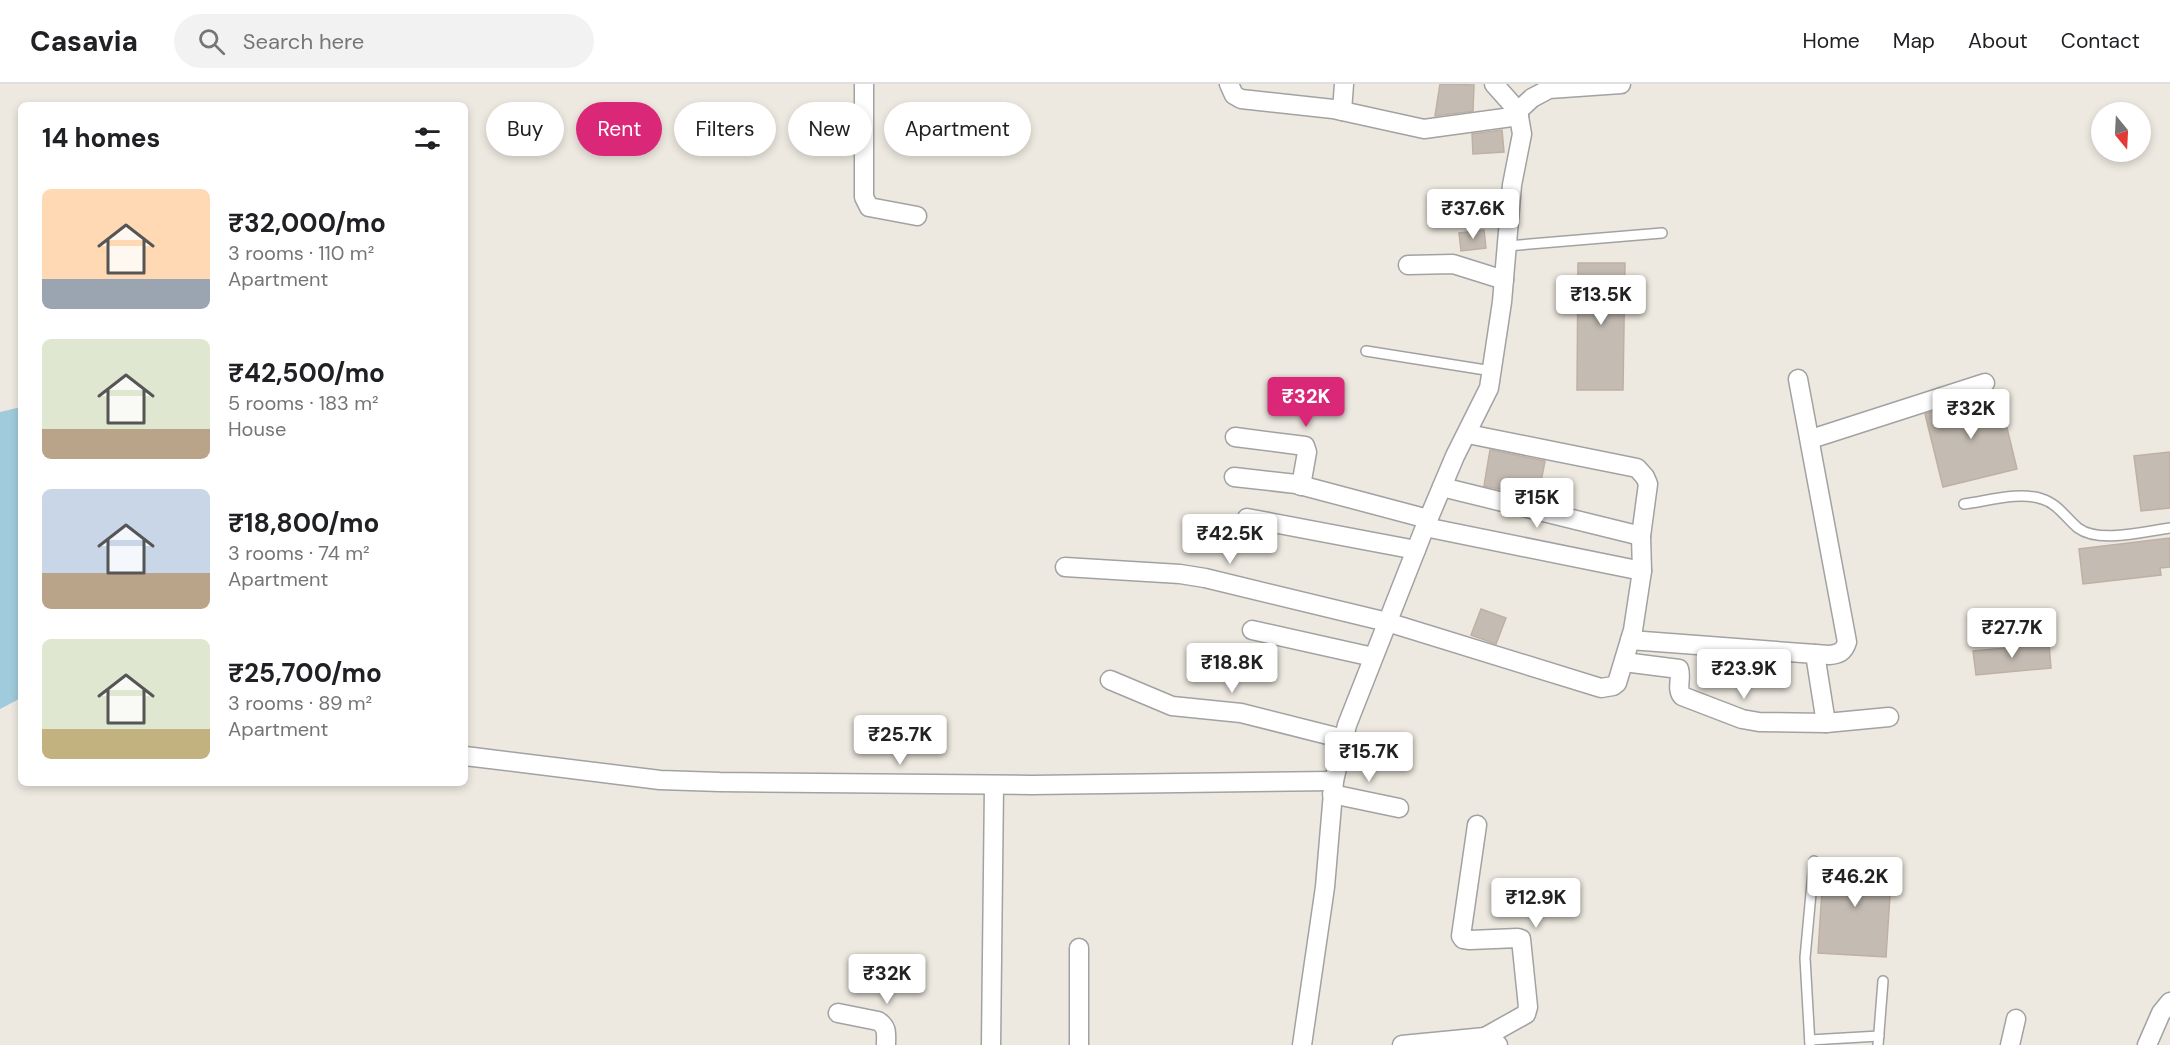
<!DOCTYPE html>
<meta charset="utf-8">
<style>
:root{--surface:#fff;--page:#f2f2f2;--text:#202124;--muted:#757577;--line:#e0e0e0;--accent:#db2777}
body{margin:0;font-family:"DM Sans",sans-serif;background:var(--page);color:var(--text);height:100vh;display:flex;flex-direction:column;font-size:22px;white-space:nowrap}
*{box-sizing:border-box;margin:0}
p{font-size:20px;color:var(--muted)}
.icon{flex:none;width:33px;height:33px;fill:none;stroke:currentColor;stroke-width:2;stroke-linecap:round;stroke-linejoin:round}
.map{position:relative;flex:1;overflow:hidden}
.panel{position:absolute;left:18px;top:18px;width:450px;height:684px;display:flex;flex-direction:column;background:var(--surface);border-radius:9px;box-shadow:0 3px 9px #0003}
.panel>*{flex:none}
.banner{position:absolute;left:486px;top:18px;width:570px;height:54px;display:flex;gap:12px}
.needle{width:39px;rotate:162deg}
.fabs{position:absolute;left:2091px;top:18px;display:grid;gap:12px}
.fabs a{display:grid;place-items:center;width:60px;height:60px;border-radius:50%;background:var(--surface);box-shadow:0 3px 9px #0003;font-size:30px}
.price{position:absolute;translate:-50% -51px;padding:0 14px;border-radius:6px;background:#fff;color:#222;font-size:20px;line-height:39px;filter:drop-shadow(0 2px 3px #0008)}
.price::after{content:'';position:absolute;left:50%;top:36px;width:18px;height:14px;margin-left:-9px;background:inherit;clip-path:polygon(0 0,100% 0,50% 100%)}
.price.active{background:var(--accent);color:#fff}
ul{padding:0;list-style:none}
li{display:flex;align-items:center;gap:18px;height:150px;padding:0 24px}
li span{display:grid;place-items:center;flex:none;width:168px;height:120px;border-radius:9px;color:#555}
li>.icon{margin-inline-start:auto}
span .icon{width:72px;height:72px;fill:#fffc;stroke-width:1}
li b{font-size:26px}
h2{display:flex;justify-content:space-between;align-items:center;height:72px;padding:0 24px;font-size:26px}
.chip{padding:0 21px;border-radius:27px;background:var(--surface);box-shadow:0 3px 9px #0003;font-size:21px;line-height:54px}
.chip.active{background:var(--accent);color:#fff}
header{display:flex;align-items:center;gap:36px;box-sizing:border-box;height:84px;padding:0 30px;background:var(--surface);border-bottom:2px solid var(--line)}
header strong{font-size:28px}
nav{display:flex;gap:33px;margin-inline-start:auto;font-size:21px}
.search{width:420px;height:54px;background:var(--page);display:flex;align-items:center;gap:15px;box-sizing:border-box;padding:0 21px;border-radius:33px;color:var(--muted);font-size:22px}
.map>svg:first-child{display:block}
.water{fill:#9fcbdc}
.building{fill:#c4bcb3;stroke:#bfb0a2;stroke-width:1.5}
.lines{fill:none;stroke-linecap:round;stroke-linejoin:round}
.lane-casing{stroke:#a2a2a2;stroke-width:12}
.street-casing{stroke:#a2a2a2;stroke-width:21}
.lane{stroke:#fff;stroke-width:9}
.street{stroke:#fff;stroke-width:18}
</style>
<header>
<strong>Casavia</strong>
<div class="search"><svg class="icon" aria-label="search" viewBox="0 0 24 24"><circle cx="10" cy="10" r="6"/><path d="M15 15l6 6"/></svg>Search here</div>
<nav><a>Home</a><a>Map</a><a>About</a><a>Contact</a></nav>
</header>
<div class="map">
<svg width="2170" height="961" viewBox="0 0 2170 961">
<rect width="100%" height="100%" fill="#ede9e0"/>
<!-- water -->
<path class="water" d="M21 323V614L0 625V328Z"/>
<!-- building -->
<g class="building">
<path d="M1440 0 1474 1 1473 27 1435 32Z"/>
<path d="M1502 46 1504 68 1473 70 1472 50Z"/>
<path d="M1484 146 1486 164 1461 167 1459 149Z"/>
<path d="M1578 179H1625L1623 306H1577Z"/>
<path d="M1998 307 2017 385 1943 403 1925 330Z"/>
<path d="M1490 366 1545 377 1538 413 1484 402Z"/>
<path d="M2170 368V424L2141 427 2134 372Z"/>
<path d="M2170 454V483L2160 484 2161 491 2083 500 2079 465Z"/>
<path d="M1481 525 1506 534 1496 560 1471 551Z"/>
<path d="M2049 560 2051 584 1976 591 1973 567Z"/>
<path d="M1824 775 1892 780 1886 873 1818 869Z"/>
</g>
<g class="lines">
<!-- lane casing -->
<g class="lane-casing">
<g id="lane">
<path d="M1507 162 1662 149"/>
<path d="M1366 267 1492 287"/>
<path d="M1964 420C1988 417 2019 407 2042 415 2057 419 2067 435 2078 444 2099 460 2146 447 2170 444"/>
<path d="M1810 956 1879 952"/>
<path d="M1810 961 1805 874 1814 777"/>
<path d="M1878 961 1883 897"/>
</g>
</g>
<!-- street casing -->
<g class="street-casing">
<g id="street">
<path d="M864 0V113L869 123 917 132"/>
<path d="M1229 0 1234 11 1241 15 1333 25 1424 45 1519 32"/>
<path d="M1342 27 1344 0"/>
<path d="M1518 27 1532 14 1549 5 1621 0"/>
<path d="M1408 181 1453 180 1504 196"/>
<path d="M1235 353 1305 362 1307 368 1301 402"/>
<path d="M1811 355 1985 299"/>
<path d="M1234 393 1296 400 1428 435"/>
<path d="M1442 403 1641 452"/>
<path d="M1247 434 1416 466"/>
<path d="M1425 443 1642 487 1641 452 1648 400 1645 393 1637 384 1468 350"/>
<path d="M1065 483 1180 490 1205 494 1387 538 1601 604 1613 602 1617 599 1633 546 1642 487"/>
<path d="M1252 546 1373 573"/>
<path d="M1630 556 1829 571C1839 570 1844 568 1847 558L1798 295"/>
<path d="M1815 570 1826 639"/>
<path d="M1624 578 1679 585C1682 594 1676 605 1682 612L1742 635 1759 638 1826 639 1889 633"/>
<path d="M1110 596 1172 622 1241 629 1344 655"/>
<path d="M465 672 660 696 720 698 1032 701 1334 697"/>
<path d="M1332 710 1399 724"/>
<path d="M1477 741 1461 852 1463 855 1470 856 1518 854 1521 855 1528 923 1526 930 1485 953"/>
<path d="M838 929 878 937C888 943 886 950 886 961"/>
<path d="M991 961 994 701"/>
<path d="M1079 961V864"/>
<path d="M1302 961 1325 803 1334 697 1347 641 1425 443 1455 372 1489 304 1502 218 1512 101 1522 50 1518 27 1494 0"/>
<path d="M1402 961 1485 953 1494 957 1498 961"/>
<path d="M2010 961 2016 935"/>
<path d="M2147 961 2161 929 2170 918"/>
</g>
</g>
<!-- lane -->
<use href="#lane" class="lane"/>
<!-- street -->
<use href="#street" class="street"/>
</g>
</svg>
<div class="fabs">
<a><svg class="needle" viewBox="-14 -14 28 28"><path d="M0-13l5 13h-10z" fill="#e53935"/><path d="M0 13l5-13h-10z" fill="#757577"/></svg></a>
</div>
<b class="price" style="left:1473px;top:156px">₹37.6K</b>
<b class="price" style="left:1601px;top:242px">₹13.5K</b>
<b class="price active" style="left:1306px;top:344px">₹32K</b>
<b class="price" style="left:1971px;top:356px">₹32K</b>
<b class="price" style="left:1537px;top:445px">₹15K</b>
<b class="price" style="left:1230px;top:481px">₹42.5K</b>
<b class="price" style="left:2012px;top:575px">₹27.7K</b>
<b class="price" style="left:1232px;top:610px">₹18.8K</b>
<b class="price" style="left:1744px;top:616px">₹23.9K</b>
<b class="price" style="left:900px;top:682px">₹25.7K</b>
<b class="price" style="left:1369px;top:699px">₹15.7K</b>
<b class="price" style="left:1855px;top:824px">₹46.2K</b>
<b class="price" style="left:1536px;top:845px">₹12.9K</b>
<b class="price" style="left:887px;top:921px">₹32K</b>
<div class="banner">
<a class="chip">Buy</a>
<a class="chip active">Rent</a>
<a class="chip">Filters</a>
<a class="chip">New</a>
<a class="chip">Apartment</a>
</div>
<section class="panel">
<h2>14 homes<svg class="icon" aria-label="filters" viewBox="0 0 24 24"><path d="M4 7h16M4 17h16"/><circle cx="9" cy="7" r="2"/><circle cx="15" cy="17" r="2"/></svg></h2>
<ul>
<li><span style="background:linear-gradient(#ffd9b3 75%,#9aa5b1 0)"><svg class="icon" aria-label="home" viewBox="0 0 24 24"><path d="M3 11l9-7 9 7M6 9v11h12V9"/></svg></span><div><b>₹32,000/mo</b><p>3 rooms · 110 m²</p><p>Apartment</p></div></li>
<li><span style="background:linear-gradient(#dfe7d0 75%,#b9a48a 0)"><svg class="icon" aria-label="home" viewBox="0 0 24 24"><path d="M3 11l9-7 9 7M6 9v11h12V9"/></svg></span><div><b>₹42,500/mo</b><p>5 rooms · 183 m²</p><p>House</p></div></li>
<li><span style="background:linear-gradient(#c9d6e8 70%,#b9a48a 0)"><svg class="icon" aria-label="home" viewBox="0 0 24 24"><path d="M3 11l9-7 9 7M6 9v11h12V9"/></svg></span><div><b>₹18,800/mo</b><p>3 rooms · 74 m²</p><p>Apartment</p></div></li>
<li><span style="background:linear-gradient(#dfe7d0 75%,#c2b280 0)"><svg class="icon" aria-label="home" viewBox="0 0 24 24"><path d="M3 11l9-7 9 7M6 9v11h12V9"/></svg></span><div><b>₹25,700/mo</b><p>3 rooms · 89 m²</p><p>Apartment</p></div></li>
</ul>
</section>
</div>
